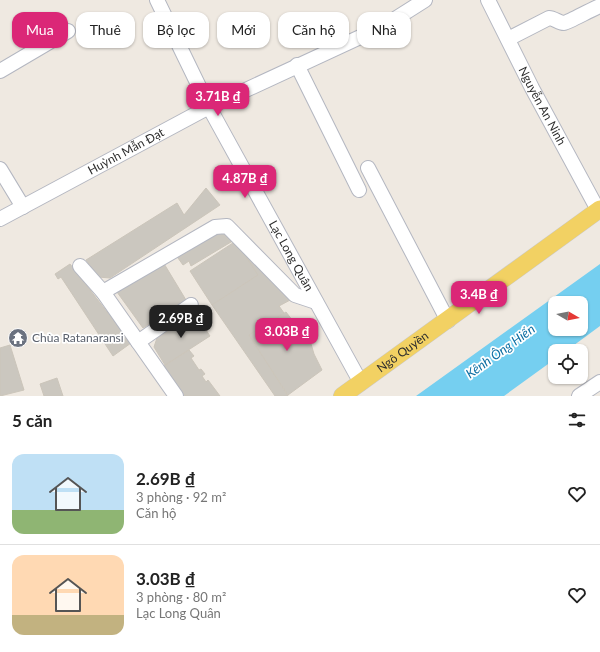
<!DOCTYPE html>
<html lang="vi">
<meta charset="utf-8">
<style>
:root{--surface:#fff;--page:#f2f2f2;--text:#222;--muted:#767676;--line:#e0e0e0;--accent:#db2777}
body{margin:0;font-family:Lato,sans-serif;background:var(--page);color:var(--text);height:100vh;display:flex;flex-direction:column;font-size:15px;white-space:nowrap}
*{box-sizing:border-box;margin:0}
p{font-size:13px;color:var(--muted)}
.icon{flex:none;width:22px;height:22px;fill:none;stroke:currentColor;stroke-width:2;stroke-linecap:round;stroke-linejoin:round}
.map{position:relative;height:396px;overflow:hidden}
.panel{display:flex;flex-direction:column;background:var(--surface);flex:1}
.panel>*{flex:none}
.banner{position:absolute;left:12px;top:12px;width:576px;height:36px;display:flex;gap:8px}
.needle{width:26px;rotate:99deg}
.fabs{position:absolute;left:548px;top:296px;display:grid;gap:8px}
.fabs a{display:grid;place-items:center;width:40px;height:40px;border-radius:8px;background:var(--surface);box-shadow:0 1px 3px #0004;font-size:20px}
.price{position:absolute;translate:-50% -34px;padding:0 9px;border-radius:8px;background:var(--accent);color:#fff;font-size:13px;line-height:26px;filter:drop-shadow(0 1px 2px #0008)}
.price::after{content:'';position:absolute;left:50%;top:24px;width:12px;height:9px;margin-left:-6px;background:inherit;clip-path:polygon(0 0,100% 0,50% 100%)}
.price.on{background:#222;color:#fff}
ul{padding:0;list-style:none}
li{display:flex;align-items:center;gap:12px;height:100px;padding:0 12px}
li+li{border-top:1px solid var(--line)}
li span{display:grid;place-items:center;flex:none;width:112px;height:80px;border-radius:12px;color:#555}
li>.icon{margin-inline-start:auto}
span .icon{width:48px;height:48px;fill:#fffc;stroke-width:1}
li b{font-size:17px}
h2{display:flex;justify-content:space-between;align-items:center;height:48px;padding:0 12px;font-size:17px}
.pill{padding:0 14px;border-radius:12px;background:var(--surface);box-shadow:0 1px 3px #0004;font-size:14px;line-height:36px}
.pill.on{background:var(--accent);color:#fff}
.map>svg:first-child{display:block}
.water{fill:#75cff0;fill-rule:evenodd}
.building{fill:#cbc7bf;stroke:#cbc5ba}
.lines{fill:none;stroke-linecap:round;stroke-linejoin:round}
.minor-casing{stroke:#b4b7c1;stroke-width:16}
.major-casing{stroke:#c9c9c9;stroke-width:18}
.minor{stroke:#fff;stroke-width:14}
.major{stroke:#f2d163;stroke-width:17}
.labels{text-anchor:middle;stroke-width:3.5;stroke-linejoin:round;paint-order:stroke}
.street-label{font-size:12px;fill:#2e2e2e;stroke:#fff}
.worship-label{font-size:12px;fill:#5b616d;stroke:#fff;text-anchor:start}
.water-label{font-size:13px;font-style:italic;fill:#0d6fa3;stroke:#fff}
</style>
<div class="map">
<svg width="600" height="396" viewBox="0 0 600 396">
<rect width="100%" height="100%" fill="#efe9e1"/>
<!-- water -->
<path class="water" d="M600 264V326L566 351H555V359L504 396H416ZM555 303H581V329H555Z"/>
<!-- building -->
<g class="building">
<path d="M206 188 220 205 110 278 98 277 86 260 177 203 184 215Z"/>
<path d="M216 226 223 234 228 230 236 239 191 266 189 261 183 265 178 258 177 253Z"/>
<path d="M236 241 258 275 212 305 190 271Z"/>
<path d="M236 241 292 299 279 306 284 313 249 335 288 396H275L212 305 258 275Z"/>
<path d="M163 262 186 300 143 328 117 292Z"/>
<path d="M70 264 131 343 113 356 61 277 58 279 55 274Z"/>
<path d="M286 312 296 325 309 337 314 354 322 370 288 395 249 335Z"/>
<path d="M195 314 210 336 165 365 154 347 157 338Z"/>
<path d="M10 345 24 390 0 396V348Z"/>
<path d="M189 350 194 356 191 358 199 370 201 369 205 374 202 376 206 382 208 380 220 396H185L164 366Z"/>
<path d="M57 378 63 396H44L40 384Z"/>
</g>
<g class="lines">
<!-- minor casing -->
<g class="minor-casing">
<g id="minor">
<path id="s1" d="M157 0 209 107 361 383"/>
<path id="s2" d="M488 0 532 88 598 210"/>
<path d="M508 39 549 18C554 18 559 23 564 23 569 22 592 9 600 6"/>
<path d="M297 65 359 190"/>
<path d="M0 71 68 31"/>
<path d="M368 168 448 321"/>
<path d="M0 169 23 207"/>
<path id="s3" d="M0 219 209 107 384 26 425 0"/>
<path d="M80 266 103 292 176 396"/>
<path d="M103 292 215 227 227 226 295 295 316 302"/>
<path d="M138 342 191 305"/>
<path d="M579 396 600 382"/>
</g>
</g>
<!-- major casing -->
<g class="major-casing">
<g id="major">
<path id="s4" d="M342 396 600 209"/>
</g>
</g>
<!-- minor -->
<use href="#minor" class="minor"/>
<!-- major -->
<use href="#major" class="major"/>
</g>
<!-- icons -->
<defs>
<g id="temple-disc" transform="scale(1)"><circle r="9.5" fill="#6b7280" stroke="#fff"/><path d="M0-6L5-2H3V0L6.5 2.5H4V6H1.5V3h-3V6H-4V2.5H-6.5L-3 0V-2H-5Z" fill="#fff"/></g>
</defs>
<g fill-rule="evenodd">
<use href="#temple-disc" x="18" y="338"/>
</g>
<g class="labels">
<!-- street labels -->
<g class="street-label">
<text dy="4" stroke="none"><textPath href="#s2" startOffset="119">Nguyễn An Ninh</textPath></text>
<text dy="4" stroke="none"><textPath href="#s3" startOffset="143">Huỳnh Mẫn Đạt</textPath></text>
<text dy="4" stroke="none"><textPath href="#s1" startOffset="289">Lạc Long Quân</textPath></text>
<text dy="4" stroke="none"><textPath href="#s4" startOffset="75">Ngô Quyền</textPath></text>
</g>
<!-- worship labels -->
<g class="worship-label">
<text x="32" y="342">Chùa Ratanaransi</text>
</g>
<!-- water labels -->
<g class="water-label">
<text transform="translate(500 351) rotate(-36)" y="5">Kênh Ông Hiển</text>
</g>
</g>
</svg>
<div class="fabs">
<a><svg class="needle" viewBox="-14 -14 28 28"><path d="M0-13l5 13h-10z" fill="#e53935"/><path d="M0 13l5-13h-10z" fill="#767676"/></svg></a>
<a><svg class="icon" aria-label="locate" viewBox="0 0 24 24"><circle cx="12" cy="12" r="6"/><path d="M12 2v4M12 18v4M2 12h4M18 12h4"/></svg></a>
</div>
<b class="price" style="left:218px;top:117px">3.71B ₫</b>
<b class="price" style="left:245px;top:199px">4.87B ₫</b>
<b class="price" style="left:479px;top:315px">3.4B ₫</b>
<b class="price on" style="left:181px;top:339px">2.69B ₫</b>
<b class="price" style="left:287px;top:352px">3.03B ₫</b>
<div class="banner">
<a class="pill on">Mua</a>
<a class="pill">Thuê</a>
<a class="pill">Bộ lọc</a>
<a class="pill">Mới</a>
<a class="pill">Căn hộ</a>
<a class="pill">Nhà</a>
</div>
</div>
<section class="panel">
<h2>5 căn<svg class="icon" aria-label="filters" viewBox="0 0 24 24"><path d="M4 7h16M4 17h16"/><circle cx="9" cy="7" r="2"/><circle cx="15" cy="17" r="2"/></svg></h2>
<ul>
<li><span style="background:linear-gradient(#bfe0f5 70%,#8fb573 0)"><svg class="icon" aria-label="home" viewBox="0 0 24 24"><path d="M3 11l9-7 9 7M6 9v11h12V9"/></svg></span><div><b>2.69B ₫</b><p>3 phòng · 92 m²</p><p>Căn hộ</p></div><svg class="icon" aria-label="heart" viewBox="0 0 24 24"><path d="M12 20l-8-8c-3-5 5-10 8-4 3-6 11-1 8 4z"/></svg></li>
<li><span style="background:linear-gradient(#ffd9b3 75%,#c2b280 0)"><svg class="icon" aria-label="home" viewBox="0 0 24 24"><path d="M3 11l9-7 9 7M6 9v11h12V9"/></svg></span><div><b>3.03B ₫</b><p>3 phòng · 80 m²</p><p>Lạc Long Quân</p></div><svg class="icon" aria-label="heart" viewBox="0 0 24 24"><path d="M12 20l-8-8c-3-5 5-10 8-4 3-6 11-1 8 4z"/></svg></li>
</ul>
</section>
